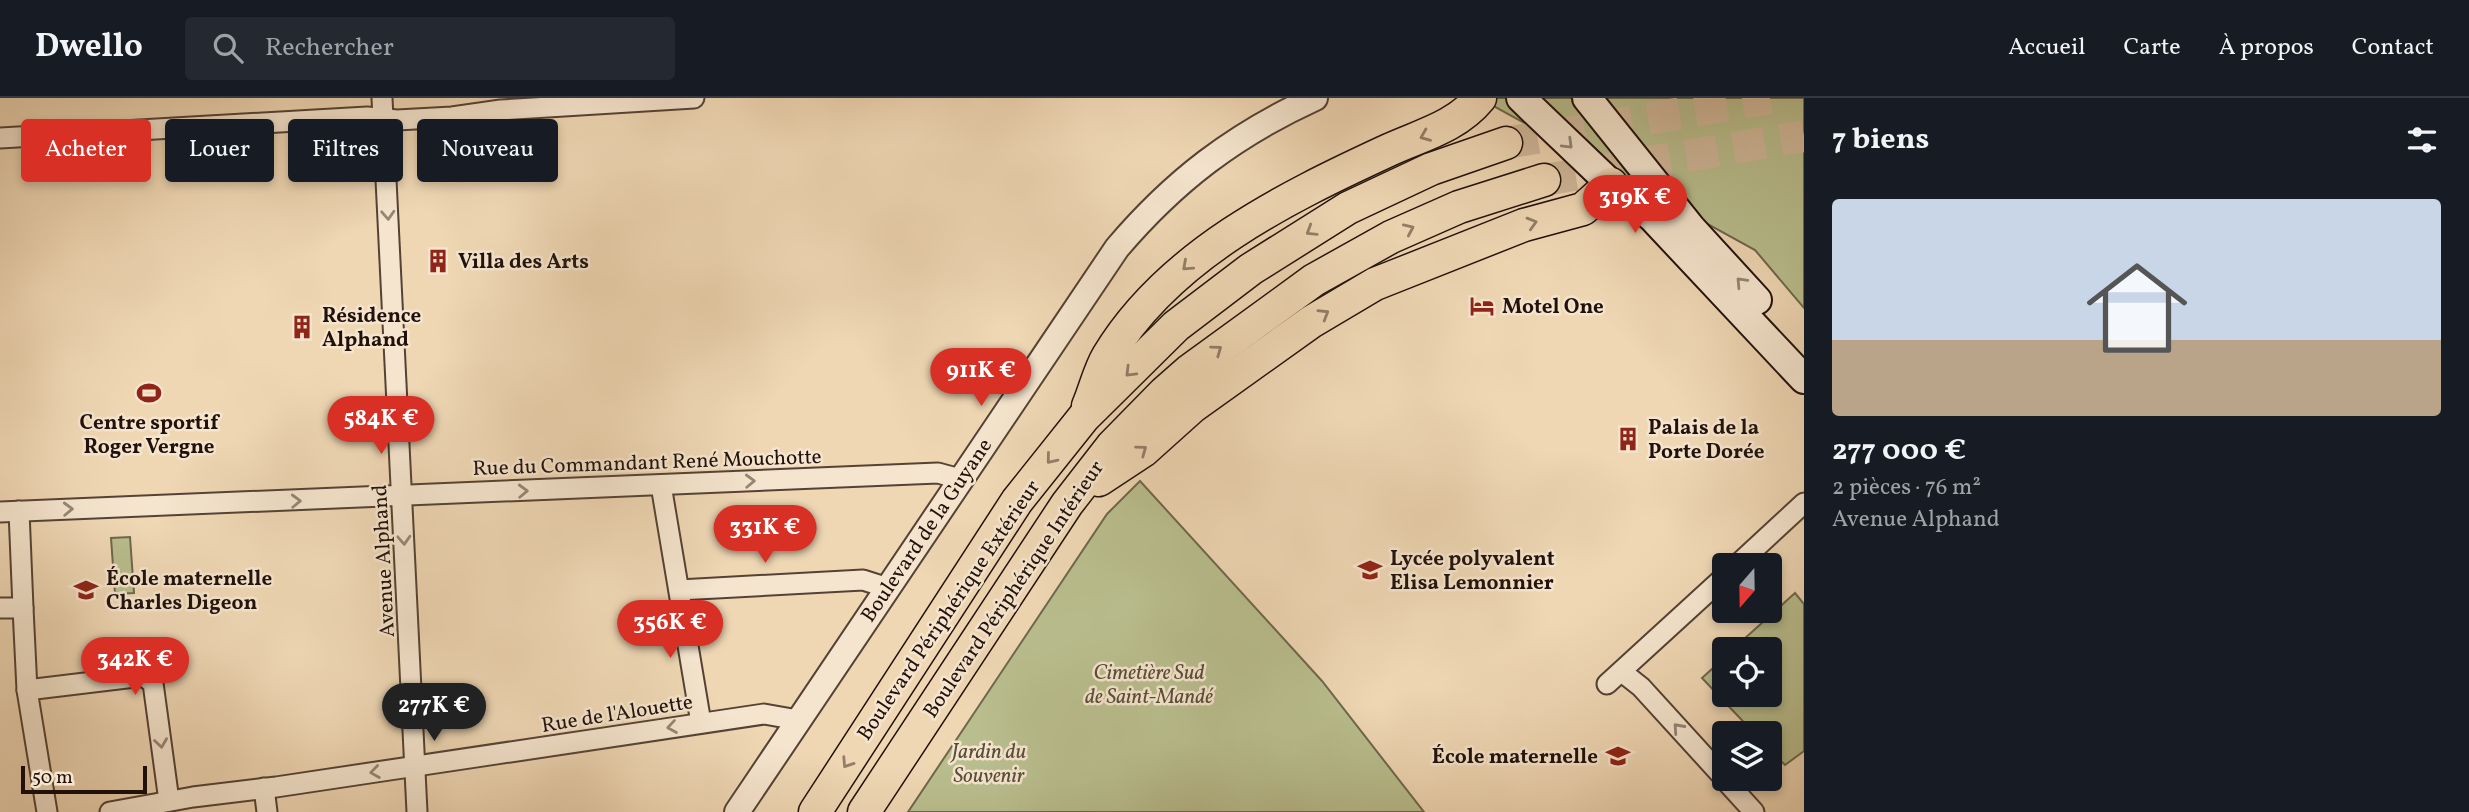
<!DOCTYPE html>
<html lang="fr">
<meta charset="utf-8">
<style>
:root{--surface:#171b24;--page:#242831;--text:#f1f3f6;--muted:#9ea1a6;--line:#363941;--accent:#d93025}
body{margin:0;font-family:Vollkorn,serif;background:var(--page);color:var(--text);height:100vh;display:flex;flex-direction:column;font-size:26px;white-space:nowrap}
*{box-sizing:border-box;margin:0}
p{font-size:23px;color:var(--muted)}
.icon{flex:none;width:38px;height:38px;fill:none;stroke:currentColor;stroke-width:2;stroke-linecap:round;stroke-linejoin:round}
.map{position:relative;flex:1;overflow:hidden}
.side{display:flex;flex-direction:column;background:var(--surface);width:665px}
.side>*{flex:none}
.top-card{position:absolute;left:21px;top:21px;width:665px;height:63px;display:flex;gap:14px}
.needle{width:46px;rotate:200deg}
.buttons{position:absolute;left:1712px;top:455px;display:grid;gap:14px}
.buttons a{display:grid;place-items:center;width:70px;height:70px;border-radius:7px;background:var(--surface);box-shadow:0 4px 10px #0003;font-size:35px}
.scale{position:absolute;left:21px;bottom:18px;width:126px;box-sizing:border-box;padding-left:7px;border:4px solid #22110b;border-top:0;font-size:19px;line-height:24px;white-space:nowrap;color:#22110b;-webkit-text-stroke:5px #f5e5ce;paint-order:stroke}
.price{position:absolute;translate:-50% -60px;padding:0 16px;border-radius:24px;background:var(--accent);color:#fff;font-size:23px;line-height:46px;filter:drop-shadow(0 2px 4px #0008)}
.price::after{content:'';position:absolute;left:50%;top:42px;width:21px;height:16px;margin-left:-10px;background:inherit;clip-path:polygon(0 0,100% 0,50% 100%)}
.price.current{background:#222;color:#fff}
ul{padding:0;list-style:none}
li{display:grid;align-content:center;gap:14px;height:371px;padding:0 28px}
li+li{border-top:2px solid var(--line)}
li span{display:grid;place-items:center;height:217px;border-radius:7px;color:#555}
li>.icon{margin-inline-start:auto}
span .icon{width:126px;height:126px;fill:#fffc;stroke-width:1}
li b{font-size:30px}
h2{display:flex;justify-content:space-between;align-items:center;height:84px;padding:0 28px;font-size:30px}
.pill{padding:0 24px;border-radius:7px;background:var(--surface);box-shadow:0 4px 10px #0003;font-size:24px;line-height:63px}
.pill.current{background:var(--accent);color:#fff}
header{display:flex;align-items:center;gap:42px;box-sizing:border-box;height:98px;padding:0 35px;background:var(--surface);border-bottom:2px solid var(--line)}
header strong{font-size:33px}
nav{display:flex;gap:38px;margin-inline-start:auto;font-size:24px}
.search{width:490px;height:63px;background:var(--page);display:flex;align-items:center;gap:18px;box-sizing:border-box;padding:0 24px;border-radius:7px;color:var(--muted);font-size:26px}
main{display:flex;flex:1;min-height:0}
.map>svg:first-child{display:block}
.green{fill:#b9be8e;stroke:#6e684c;stroke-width:2}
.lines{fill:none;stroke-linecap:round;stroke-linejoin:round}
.trunk-tunnel{stroke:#d0b99b;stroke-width:32;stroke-dasharray:32 16;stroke-linecap:butt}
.minor-casing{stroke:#554235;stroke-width:23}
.tertiary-casing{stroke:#554235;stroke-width:28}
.secondary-casing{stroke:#22110b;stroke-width:32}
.trunk-casing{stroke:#22110b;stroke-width:35}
.minor{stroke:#f5e5ce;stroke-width:19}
.tertiary{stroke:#f5e5ce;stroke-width:24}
.secondary{stroke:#f5e5ce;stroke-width:28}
.trunk{stroke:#efd7b4;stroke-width:32}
.oneway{stroke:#937e68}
.oneway2{stroke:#968676}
.labels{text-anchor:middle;stroke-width:5;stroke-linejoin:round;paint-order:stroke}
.poi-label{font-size:21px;font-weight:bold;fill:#22110b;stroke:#f5e5ce;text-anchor:start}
.street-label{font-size:21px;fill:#22110b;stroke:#f5e5ce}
.park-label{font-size:21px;font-style:italic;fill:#574e39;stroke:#f5e5ce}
</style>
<header>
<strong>Dwello</strong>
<div class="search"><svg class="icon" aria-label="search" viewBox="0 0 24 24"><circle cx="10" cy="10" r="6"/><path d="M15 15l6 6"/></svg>Rechercher</div>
<nav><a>Accueil</a><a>Carte</a><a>À propos</a><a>Contact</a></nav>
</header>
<main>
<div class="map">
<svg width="1804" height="714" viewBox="0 0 1804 714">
<rect width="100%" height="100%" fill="#efd7b4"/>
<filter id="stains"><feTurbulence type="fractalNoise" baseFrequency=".00286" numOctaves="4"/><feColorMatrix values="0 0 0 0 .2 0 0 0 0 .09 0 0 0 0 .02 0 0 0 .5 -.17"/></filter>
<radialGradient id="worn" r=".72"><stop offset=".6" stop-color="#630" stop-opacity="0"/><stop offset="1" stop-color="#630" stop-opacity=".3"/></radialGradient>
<!-- green -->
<g class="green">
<path d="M1479 0H1804V210L1755 152Z"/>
<path d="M1140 383 1322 583 1424 714H908L1107 416Z"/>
<path d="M130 439 134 495 115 496 111 440Z"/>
<path d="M1795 495 1804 506V653L1785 667 1769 651V635H1754L1702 580 1724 560V597H1769V551H1733Z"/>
</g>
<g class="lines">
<!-- trunk-tunnel -->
<g class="trunk-tunnel">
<path d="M1506 45 1770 0"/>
<path d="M1544 82 1804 38"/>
</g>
<!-- minor casing -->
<g class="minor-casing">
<g id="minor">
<path d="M382 0 417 714"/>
<path d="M0 40 367 19 397 22 452 19 501 12 694 0"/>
<path d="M661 387 701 625"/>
<path d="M0 414 938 375 960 381"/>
<path d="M1737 467 1804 405"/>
<path d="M679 492 863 482 888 490"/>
<path d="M0 510H23L19 413"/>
<path d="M23 510 27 592 47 714"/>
<path d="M1622 574 1641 589 1724 680"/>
<path d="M1607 586 1724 479"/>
<path d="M27 592 143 578 153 585 169 703"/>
<path d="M1724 681 1754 714"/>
<path d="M264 690 267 714"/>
<path d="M110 714 193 699 276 689 764 616 798 622"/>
</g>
</g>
<!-- tertiary casing -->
<g class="tertiary-casing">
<path id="tertiary" d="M737 714 1117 150C1174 83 1234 37 1315 0"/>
</g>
<!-- secondary casing -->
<g class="secondary-casing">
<g id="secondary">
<path d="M1521 0 1611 86 1652 119 1804 281"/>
<path d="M1587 0 1691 130 1757 202"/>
</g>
</g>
<!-- trunk casing -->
<g class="trunk-casing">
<g id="trunk">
<path d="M1088 308C1095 292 1099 273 1108 258 1169 157 1285 100 1389 52 1422 37 1456 29 1480 0"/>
<path d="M1099 382 1143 353 1192 309 1311 224 1375 186 1524 127 1583 111 1611 86"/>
<path d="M815 714 1017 403 1084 319 1176 228 1251 171 1348 110 1431 71 1506 45"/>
<path d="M864 714 1067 406 1112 348 1164 295 1189 273 1314 182 1391 139 1459 109 1544 82"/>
</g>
</g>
<!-- minor -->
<use href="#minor" class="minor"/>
<!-- tertiary -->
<use href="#tertiary" class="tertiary"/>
<!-- secondary -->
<use href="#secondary" class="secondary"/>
<!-- trunk -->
<use href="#trunk" class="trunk"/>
</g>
<!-- one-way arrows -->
<defs><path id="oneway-chevron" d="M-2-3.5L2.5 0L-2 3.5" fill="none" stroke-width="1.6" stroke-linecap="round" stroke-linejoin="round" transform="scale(1.75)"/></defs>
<g class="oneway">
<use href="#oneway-chevron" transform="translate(1425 38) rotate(158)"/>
<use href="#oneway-chevron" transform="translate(1532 125) rotate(-16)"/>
<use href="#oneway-chevron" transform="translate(1409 131) rotate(-24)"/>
<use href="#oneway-chevron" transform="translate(1311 133) rotate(148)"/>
<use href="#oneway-chevron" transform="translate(1187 168) rotate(138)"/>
<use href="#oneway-chevron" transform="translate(1324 216) rotate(-31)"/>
<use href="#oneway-chevron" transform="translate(1217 252) rotate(-36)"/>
<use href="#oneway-chevron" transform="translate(1130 274) rotate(135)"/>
<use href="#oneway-chevron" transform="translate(1142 352) rotate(-36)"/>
<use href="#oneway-chevron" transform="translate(1051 361) rotate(129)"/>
<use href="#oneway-chevron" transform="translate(847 665) rotate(123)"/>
</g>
<g class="oneway2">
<use href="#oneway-chevron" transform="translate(1568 46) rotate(44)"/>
<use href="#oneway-chevron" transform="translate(388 117) rotate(87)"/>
<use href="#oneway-chevron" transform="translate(1741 184) rotate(-133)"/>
<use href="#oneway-chevron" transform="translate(750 383) rotate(-2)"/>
<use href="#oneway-chevron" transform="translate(523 393) rotate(-2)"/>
<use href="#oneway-chevron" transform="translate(296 403) rotate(-2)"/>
<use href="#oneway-chevron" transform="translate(68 411) rotate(-2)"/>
<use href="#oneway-chevron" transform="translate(404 442) rotate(87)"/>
<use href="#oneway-chevron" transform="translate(672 629) rotate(171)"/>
<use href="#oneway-chevron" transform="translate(1678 630) rotate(-132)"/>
<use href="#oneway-chevron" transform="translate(161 645) rotate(82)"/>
<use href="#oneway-chevron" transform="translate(375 674) rotate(172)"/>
</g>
<!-- icons -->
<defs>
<g id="building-bare" transform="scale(1.89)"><path d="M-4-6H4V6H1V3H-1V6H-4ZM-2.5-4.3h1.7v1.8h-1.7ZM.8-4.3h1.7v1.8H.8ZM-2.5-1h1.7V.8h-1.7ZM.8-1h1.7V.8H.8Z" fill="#8f2418" stroke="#f5e5ce" stroke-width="2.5" paint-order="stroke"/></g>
<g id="hotel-bare" transform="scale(1.89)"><path d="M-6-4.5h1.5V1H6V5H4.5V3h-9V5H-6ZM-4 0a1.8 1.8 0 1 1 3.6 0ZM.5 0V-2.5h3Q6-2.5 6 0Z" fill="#8f2418" stroke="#f5e5ce" stroke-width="2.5" paint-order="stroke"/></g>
<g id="stadium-bare" transform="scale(1.89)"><path d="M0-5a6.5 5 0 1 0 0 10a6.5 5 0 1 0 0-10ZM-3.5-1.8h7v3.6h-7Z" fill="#8f2418" stroke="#f5e5ce" stroke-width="2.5" paint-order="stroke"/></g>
<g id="school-bare" transform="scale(1.89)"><path d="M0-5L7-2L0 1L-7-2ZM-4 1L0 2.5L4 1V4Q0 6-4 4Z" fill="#8f2418" stroke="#f5e5ce" stroke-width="2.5" paint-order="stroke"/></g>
</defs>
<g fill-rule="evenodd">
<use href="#building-bare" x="438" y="163"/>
<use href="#hotel-bare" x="1482" y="208"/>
<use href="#building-bare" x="302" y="229"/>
<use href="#stadium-bare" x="149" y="295"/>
<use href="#building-bare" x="1628" y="341"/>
<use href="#school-bare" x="1370" y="472"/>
<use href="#school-bare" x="86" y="492"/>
<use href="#school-bare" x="1618" y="658"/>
</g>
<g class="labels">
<!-- poi labels -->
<g class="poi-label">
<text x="458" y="170">Villa des Arts</text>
<text x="1502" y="215">Motel One</text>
<text x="322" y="224">Résidence<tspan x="322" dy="24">Alphand</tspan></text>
<text x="149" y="331" text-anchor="middle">Centre sportif<tspan x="149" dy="24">Roger Vergne</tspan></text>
<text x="1648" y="336">Palais de la<tspan x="1648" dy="24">Porte Dorée</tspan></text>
<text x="1390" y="467">Lycée polyvalent<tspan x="1390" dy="24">Elisa Lemonnier</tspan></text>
<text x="106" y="487">École maternelle<tspan x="106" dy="24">Charles Digeon</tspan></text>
<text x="1598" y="665" text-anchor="end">École maternelle</text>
</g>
<!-- street labels -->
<g class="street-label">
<text transform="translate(647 364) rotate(-2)" y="7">Rue du Commandant René Mouchotte</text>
<text transform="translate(926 432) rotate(-56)" y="7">Boulevard de la Guyane</text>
<text transform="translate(383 463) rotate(-93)" y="7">Avenue Alphand</text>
<text transform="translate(1013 491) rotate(-56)" y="7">Boulevard Périphérique Intérieur</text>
<text transform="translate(948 512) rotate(-56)" y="7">Boulevard Périphérique Extérieur</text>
<text transform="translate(617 615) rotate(-9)" y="7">Rue de l'Alouette</text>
</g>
<!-- park labels -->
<g class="park-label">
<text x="1149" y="581">Cimetière Sud<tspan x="1149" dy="24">de Saint-Mandé</tspan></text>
<text x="989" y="660">Jardin du<tspan x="989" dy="24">Souvenir</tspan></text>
</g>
</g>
<rect width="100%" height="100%" filter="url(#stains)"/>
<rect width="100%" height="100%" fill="url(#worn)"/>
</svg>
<div class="buttons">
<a><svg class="needle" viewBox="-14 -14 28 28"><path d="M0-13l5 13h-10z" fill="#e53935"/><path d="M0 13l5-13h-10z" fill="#9ea1a6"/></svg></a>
<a><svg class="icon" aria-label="locate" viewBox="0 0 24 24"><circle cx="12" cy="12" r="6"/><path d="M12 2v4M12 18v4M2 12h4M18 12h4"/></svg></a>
<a><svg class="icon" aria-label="layers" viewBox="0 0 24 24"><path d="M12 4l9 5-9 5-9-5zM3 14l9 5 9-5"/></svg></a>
</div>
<div class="scale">50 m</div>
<b class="price" style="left:1635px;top:137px">319K €</b>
<b class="price" style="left:981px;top:310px">911K €</b>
<b class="price" style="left:381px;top:358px">584K €</b>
<b class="price" style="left:765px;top:467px">331K €</b>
<b class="price" style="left:670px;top:562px">356K €</b>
<b class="price" style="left:135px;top:599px">342K €</b>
<b class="price current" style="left:434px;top:645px">277K €</b>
<div class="top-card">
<a class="pill current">Acheter</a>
<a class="pill">Louer</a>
<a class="pill">Filtres</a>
<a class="pill">Nouveau</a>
</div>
</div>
<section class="side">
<h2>7 biens<svg class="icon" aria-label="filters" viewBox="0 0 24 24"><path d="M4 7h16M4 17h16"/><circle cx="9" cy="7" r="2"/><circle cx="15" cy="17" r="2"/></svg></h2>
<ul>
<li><span style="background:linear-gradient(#c9d6e8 65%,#b9a48a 0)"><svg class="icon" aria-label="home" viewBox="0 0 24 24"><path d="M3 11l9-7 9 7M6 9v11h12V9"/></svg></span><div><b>277 000 €</b><p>2 pièces · 76 m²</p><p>Avenue Alphand</p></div></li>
</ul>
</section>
</main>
